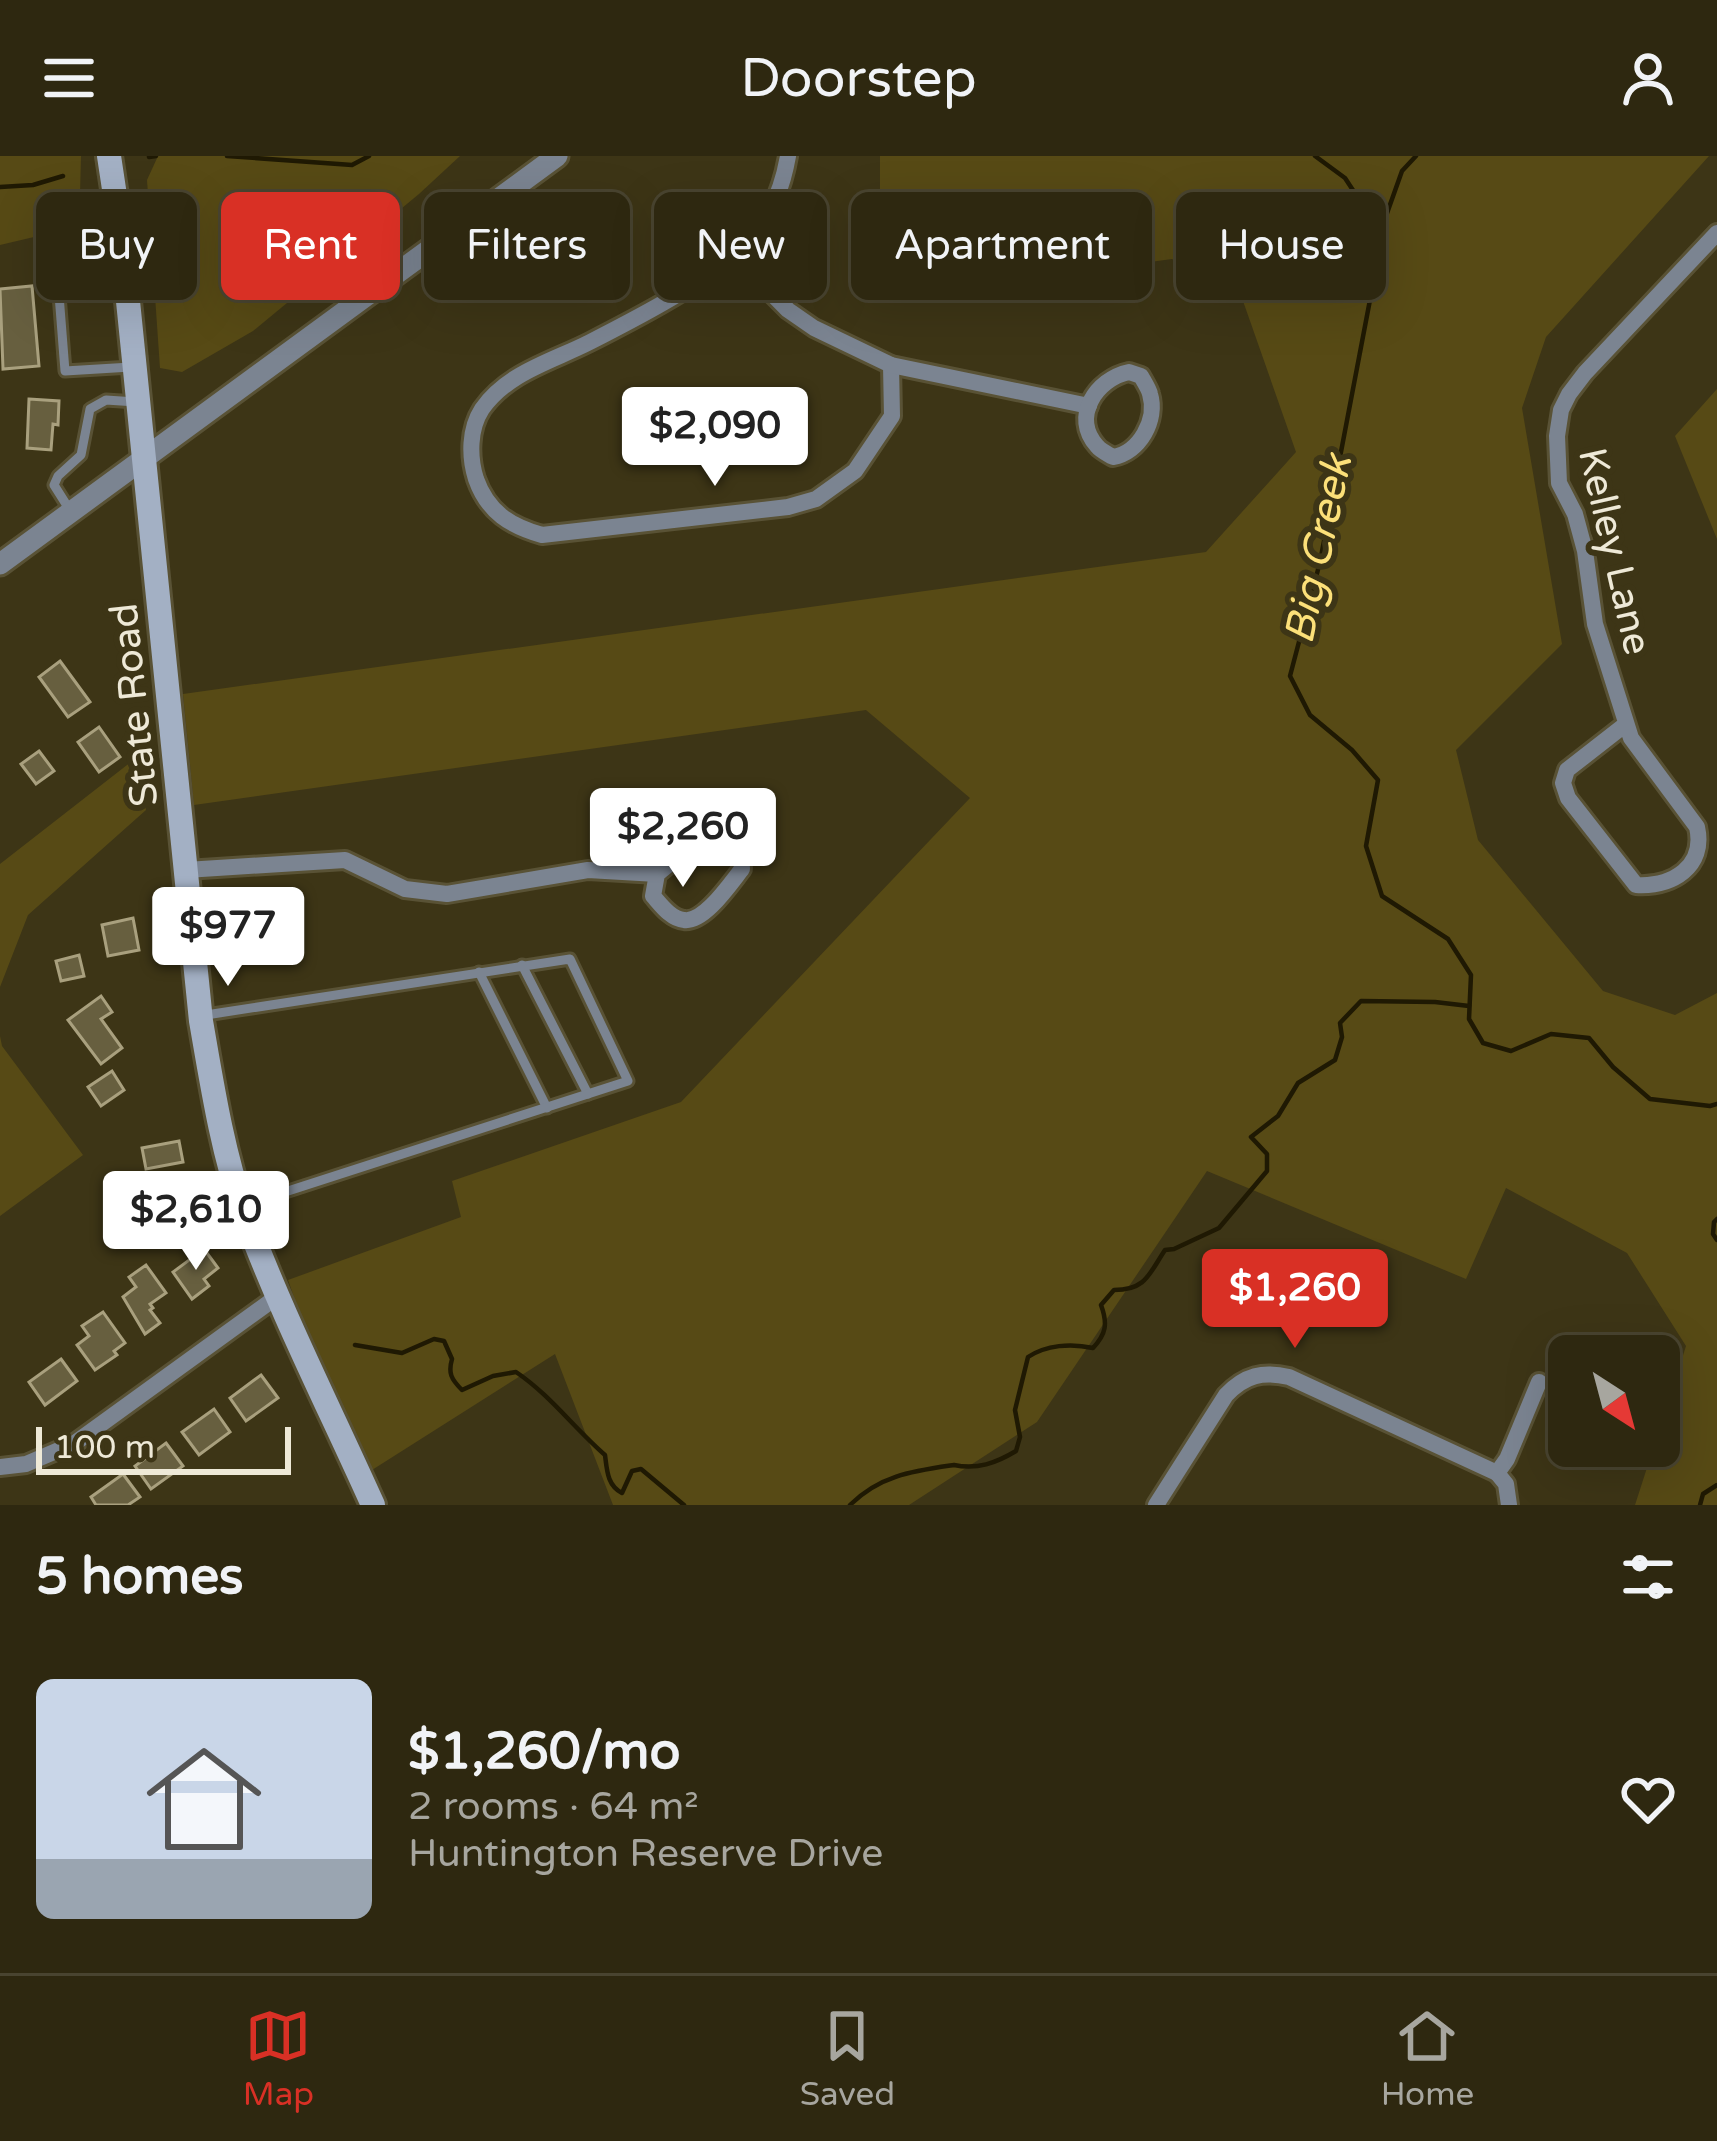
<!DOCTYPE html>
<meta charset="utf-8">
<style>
:root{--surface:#2e2810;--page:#3a341e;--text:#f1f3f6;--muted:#a7a69f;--line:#494430;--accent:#d93025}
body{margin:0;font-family:"Varela Round",sans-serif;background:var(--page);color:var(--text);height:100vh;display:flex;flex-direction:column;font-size:45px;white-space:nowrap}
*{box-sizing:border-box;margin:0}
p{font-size:39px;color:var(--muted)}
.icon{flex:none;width:66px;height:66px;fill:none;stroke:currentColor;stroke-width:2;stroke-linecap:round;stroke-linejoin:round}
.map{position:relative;height:1349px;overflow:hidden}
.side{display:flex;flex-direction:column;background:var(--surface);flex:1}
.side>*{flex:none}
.top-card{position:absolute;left:36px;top:36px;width:1647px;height:108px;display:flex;gap:24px}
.needle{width:78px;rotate:144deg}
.fabs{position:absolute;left:1548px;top:1179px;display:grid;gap:24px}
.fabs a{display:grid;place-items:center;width:132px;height:132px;border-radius:18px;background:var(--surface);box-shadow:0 12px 48px #0002,0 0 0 3px var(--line);font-size:60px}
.scale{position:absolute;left:36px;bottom:30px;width:255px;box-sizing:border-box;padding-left:12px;border:6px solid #eee9d7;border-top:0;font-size:33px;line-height:42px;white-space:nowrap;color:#eee9d7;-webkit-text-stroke:9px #3d3516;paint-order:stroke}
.price{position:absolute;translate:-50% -102px;padding:0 27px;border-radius:12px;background:#fff;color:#222;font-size:39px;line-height:78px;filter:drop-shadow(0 3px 6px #0008)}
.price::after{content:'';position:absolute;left:50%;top:72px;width:36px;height:27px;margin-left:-18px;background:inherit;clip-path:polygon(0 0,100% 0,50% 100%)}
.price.active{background:var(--accent);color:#fff}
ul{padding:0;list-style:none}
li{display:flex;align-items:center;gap:36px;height:300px;padding:0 36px}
li span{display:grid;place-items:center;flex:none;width:336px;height:240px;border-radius:18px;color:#555}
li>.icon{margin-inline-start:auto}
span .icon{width:144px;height:144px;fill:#fffc;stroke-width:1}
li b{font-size:51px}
h2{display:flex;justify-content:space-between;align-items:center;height:144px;padding:0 36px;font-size:51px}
.pill{padding:0 42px;border-radius:18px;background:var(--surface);box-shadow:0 12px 48px #0002,0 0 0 3px var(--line);font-size:42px;line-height:108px}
.pill.active{background:var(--accent);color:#fff}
header{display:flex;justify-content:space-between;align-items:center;height:156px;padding:0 36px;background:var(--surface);font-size:54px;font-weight:600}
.tab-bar{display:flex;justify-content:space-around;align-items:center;height:168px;border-top:3px solid var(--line);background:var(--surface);font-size:33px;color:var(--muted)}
.tab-bar a{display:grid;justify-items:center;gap:6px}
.tab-bar .active{color:var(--accent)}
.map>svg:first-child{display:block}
.green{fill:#574a15}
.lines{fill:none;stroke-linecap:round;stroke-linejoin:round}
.stream{stroke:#1f1903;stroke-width:4.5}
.building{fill:#675f3f;stroke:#a9a07e;stroke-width:3}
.service-casing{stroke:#595235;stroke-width:15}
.minor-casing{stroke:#595235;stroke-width:22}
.tertiary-casing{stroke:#595235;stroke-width:27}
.secondary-casing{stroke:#595235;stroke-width:30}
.service{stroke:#7b8491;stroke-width:9}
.minor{stroke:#7b8491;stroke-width:16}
.tertiary{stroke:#7b8491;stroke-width:21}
.secondary{stroke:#a3b0c4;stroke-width:24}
.labels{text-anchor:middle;stroke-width:12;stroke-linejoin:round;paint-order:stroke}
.street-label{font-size:39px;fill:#eee9d7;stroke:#3d3516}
.water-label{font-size:42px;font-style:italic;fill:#fce079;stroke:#3d3516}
</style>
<header><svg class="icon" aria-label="menu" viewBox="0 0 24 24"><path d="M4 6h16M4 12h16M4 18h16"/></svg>Doorstep<svg class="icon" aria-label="person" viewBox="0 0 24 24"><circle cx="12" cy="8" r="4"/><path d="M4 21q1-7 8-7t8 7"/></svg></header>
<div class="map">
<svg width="1717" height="1349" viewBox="0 0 1717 1349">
<rect width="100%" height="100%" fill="#3d3516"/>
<!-- green -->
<g class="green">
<path d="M0 0H81L80 38 68 73 0 89Z"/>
<path d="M158 0H460L419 38 253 175 182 216 160 212 147 24Z"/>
<path d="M880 0H1709L1546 181 1522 252 1562 488 1456 594 1478 684 1603 835 1675 859 1717 837V1349H1635L1654 1290H1659V1275L1686 1190 1627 1097 1506 1032 1466 1123 1207 1015 1037 1266 909 1349H613L555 1198 372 1314 322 1221 288 1124 461 1061 452 1025 681 946 970 642 866 554 194 649 183 538 1206 396 1296 296 1243 145 1172 103 1025 123 902 89 880 55Z"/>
<path d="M1717 233V383L1675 280Z"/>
<path d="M136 602 146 654 28 759 0 831V708Z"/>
<path d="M0 880 2 890 83 999 0 1060Z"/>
</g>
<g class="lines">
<!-- stream -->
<g class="stream">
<path d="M227 0 352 9 369 0"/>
<path d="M1315 0 1345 22 1381 77"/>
<path d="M1416 0 1402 15 1386 60 1320 406 1290 520 1310 559 1352 594 1378 624 1366 690 1382 740 1448 783 1471 819 1469 863 1483 887 1511 895 1551 878 1589 882 1613 911 1650 943 1710 950 1717 948"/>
<path d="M149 1 156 0"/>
<path d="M0 31 33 29 63 20"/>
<path d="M1717 1063 1714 1066 1713 1078 1717 1084"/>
<path d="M355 1189 402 1197 434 1183 444 1185 452 1203C448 1217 451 1223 462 1234L493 1220 516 1216C550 1239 574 1272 605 1299 607 1314 607 1329 622 1337L632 1315 641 1313 684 1349"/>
<path d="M850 1349C880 1319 913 1315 954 1309 977 1314 996 1307 1016 1295L1020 1281 1015 1254 1028 1201C1046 1189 1071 1187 1093 1192 1106 1178 1108 1168 1101 1149L1114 1134C1146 1134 1149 1118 1165 1094L1174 1093 1219 1072 1267 1015V998L1251 981 1278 960 1298 927 1335 904 1342 881 1340 867 1361 845 1435 846 1469 850"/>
<path d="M1700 1349 1703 1338 1717 1329"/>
</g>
</g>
<!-- building -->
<g class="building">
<path d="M32 130 39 210 3 213 0 133Z"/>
<path d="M29 243 59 245 58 269 53 268 51 294 27 292Z"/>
<path d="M60 505 90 546 68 561 39 521Z"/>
<path d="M99 571 120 601 99 616 78 586Z"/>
<path d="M39 595 54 615 36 628 21 608Z"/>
<path d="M133 762 139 794 108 800 102 769Z"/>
<path d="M79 799 84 820 61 825 56 805Z"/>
<path d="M101 840 112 856 101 863 122 892 101 908 68 864Z"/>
<path d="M112 915 124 934 101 950 88 931Z"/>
<path d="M179 985 183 1006 146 1013 142 992Z"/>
<path d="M204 1093 218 1112 204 1123 209 1130 192 1143 173 1116Z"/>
<path d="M146 1109 166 1137 150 1148 153 1152 150 1154 160 1167 145 1178 123 1141 136 1131 129 1121Z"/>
<path d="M103 1156 125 1187 114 1195 117 1199 95 1214 77 1189 89 1180 82 1170Z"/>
<path d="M61 1203 77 1225 45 1249 29 1226Z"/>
<path d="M261 1219 278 1242 246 1265 230 1242Z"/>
<path d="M214 1253 230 1276 199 1299 182 1276Z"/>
<path d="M166 1287 183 1310 151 1333 135 1310Z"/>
<path d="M123 1318 140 1341 128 1349H96L91 1341Z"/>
</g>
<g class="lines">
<!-- service casing -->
<g class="service-casing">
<g id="service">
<path d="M125 131 58 126 65 215 131 211"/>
<path d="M71 356 54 329 58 320 81 299 90 253 106 244 136 246"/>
<path d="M522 809 588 938"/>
<path d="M479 816 547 952"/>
<path d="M206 859 570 803 628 925 245 1049"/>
</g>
</g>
<!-- minor casing -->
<g class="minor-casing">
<g id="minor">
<path d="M788 0C781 40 765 75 732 101 693 133 635 163 590 186 553 205 508 216 482 253 469 273 469 301 476 323 488 357 511 370 542 379L788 351 816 343 855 315 892 260 891 209"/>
<path d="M734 100 788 154 814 172 891 209 1089 250"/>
<path d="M1129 216 1141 220C1143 224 1149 233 1150 238 1158 264 1139 297 1113 301 1108 298 1101 295 1097 290 1071 261 1096 223 1129 216Z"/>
<path d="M1626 568 1567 614 1563 627 1568 642 1636 729C1672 731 1706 711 1697 671L1631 582 1595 468 1585 395 1575 358 1559 327 1557 280 1561 254 1569 238 1585 217 1717 77"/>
<path d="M711 674 729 676 740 690 742 713C730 728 704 767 684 764 671 763 661 749 653 740L657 718Z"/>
<path d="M186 714 345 704 405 733 447 738 588 714 657 718"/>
<path d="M0 1311 26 1308 75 1287 278 1140"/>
<path d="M1156 1349 1226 1239C1245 1219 1263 1215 1289 1221L1497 1317"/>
<path d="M1509 1349 1506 1328 1497 1317 1507 1303 1539 1226"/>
</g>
</g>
<!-- tertiary casing -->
<g class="tertiary-casing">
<path id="tertiary" d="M0 408 557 0"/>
</g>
<!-- secondary casing -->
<g class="secondary-casing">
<path id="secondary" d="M109 0 122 86 201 865C212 928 222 994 243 1054 280 1155 329 1251 373 1349"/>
</g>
<!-- service -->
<use href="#service" class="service"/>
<!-- minor -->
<use href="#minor" class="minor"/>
<!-- tertiary -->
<use href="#tertiary" class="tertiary"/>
<!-- secondary -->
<use href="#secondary" class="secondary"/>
</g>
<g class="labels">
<!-- street labels -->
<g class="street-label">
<text transform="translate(1616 395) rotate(77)" y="14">Kelley Lane</text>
<text transform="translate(133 549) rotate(-96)" y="14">State Road</text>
</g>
<!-- water labels -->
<g class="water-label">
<text transform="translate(1317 393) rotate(-78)" y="15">Big Creek</text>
</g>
</g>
</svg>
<div class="fabs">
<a><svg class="needle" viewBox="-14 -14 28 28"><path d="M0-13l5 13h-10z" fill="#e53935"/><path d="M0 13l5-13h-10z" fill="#a7a69f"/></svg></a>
</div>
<div class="scale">100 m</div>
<b class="price" style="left:715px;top:333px">$2,090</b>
<b class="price" style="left:683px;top:734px">$2,260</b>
<b class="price" style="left:228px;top:833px">$977</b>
<b class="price" style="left:196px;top:1117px">$2,610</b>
<b class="price active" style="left:1295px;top:1195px">$1,260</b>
<div class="top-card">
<a class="pill">Buy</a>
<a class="pill active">Rent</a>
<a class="pill">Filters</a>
<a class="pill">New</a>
<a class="pill">Apartment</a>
<a class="pill">House</a>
</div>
</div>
<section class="side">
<h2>5 homes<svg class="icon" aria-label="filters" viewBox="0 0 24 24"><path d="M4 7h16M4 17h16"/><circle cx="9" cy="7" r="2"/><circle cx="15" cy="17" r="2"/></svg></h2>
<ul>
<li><span style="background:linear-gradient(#c9d6e8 75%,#9aa5b1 0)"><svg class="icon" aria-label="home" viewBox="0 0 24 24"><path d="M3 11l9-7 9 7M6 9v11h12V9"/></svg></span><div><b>$1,260/mo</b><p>2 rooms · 64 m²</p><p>Huntington Reserve Drive</p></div><svg class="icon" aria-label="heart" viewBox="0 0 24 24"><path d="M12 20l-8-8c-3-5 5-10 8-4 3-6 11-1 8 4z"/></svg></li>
</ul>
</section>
<nav class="tab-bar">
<a class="active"><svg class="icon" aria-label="map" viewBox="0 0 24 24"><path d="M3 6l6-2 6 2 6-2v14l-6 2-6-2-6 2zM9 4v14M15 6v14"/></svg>Map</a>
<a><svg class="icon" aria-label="saved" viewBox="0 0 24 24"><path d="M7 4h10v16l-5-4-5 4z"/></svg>Saved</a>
<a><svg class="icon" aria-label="home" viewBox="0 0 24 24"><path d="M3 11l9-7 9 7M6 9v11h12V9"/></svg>Home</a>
</nav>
